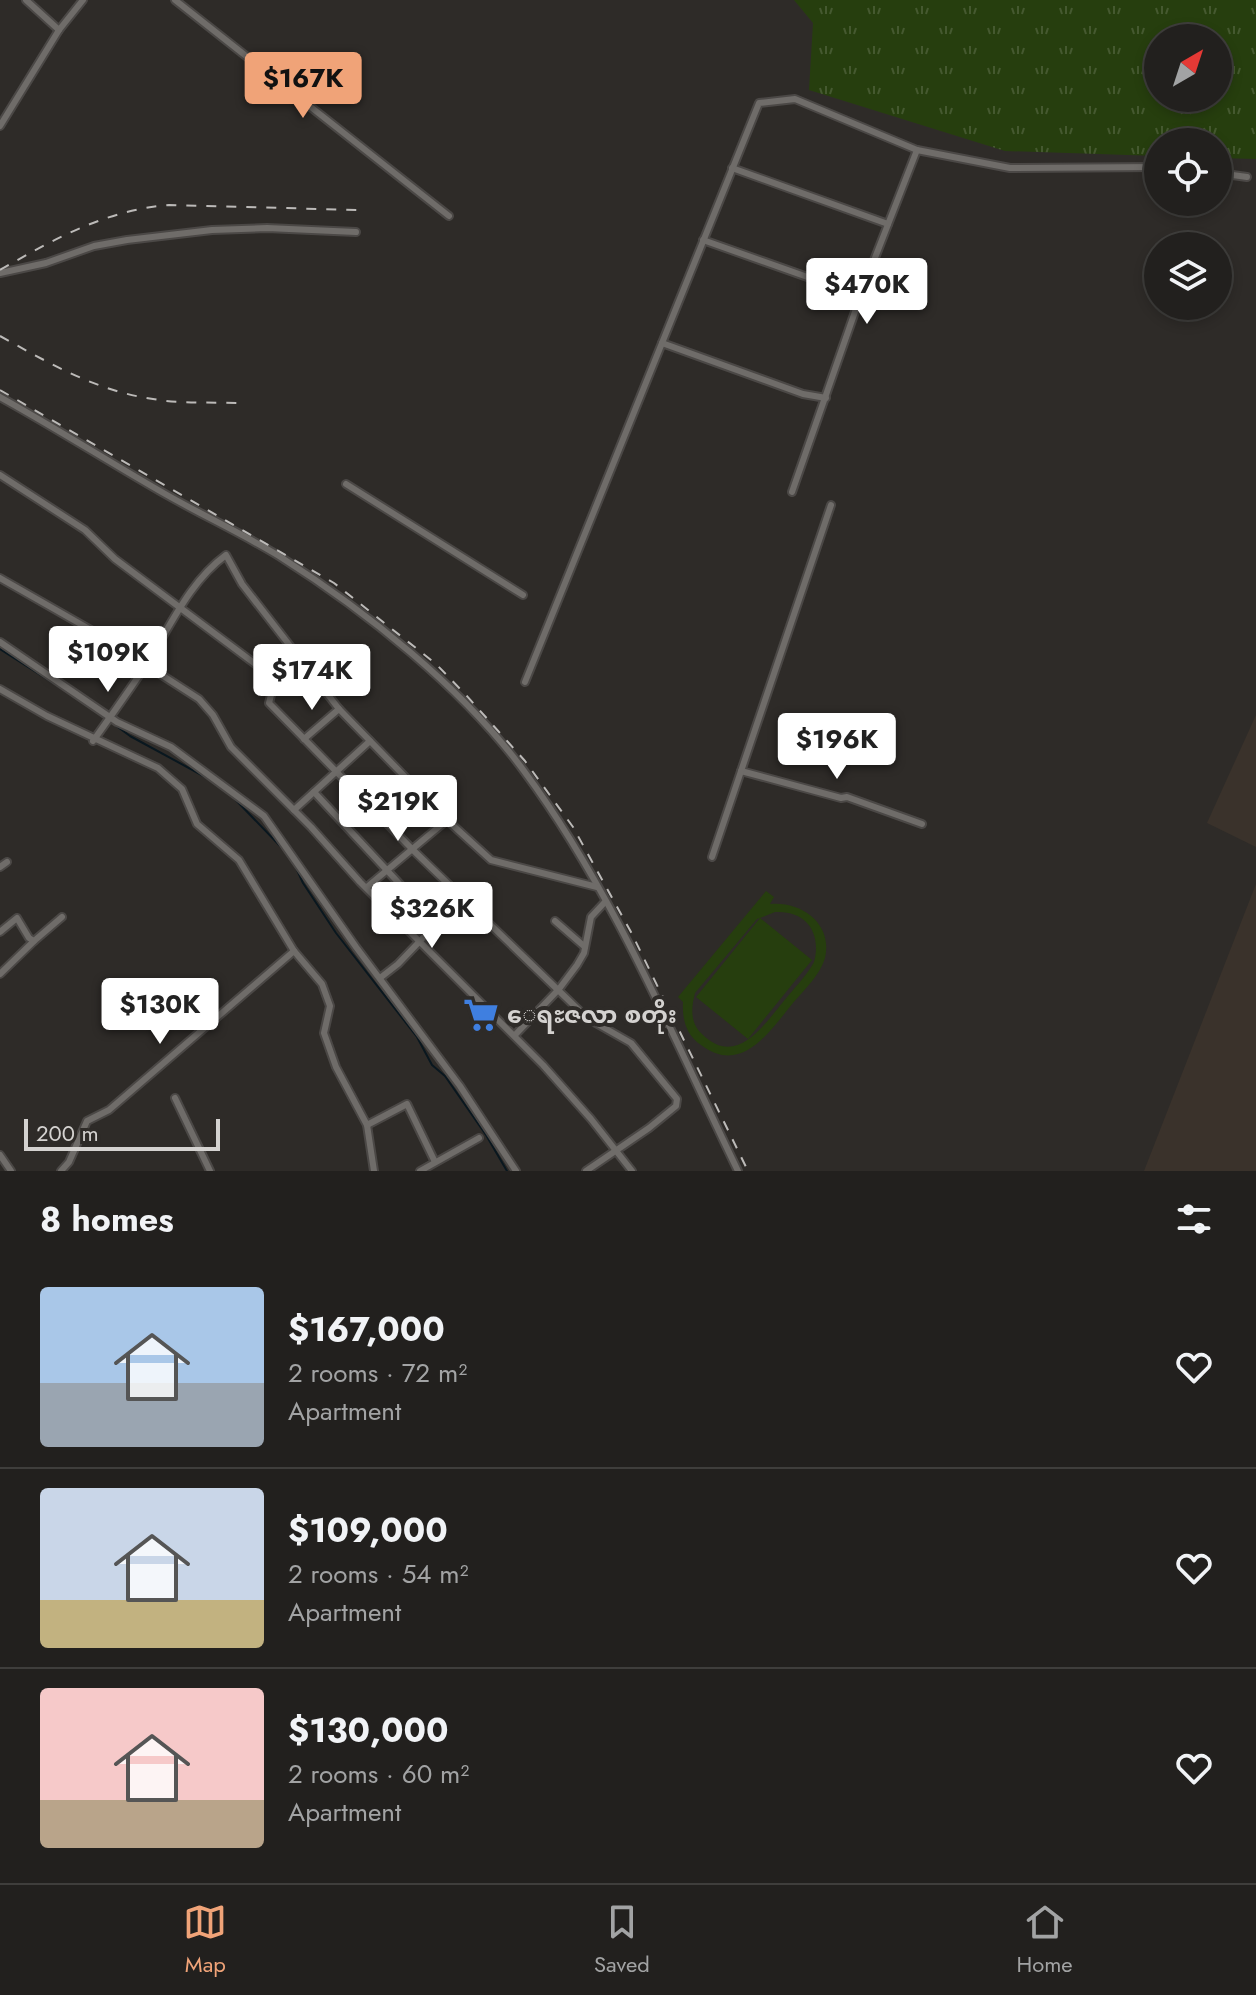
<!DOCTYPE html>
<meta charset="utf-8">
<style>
:root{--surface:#22201e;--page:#2e2d2b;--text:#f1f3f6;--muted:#a2a3a4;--line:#3f3e3c;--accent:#f0a378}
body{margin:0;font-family:Jost,"Noto Sans Myanmar",sans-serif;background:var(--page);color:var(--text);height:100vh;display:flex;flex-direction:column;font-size:30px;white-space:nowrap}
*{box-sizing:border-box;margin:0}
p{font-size:26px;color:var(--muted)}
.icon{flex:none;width:44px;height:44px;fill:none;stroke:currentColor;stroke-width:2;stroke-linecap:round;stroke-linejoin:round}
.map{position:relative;height:1171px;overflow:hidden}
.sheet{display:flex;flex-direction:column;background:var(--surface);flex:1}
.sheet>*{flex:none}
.needle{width:52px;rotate:39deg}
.buttons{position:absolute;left:1144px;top:24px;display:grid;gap:16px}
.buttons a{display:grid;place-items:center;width:88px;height:88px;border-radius:50%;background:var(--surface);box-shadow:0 4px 12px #0003,0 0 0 2px var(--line);font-size:40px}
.scale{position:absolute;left:24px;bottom:20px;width:196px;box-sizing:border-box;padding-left:8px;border:4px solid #d4d2d0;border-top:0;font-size:22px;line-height:28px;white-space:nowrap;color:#d4d2d0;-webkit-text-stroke:6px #2e2b28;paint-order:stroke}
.price{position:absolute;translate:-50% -68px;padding:0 18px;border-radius:8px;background:#fff;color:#222;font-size:26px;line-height:52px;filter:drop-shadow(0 2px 4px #0008)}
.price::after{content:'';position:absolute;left:50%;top:48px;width:24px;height:18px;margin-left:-12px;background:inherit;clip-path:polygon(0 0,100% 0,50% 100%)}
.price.active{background:var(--accent);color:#111}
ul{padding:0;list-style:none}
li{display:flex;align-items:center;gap:24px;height:200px;padding:0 40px}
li+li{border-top:2px solid var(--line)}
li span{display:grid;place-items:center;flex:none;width:224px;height:160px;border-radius:8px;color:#555}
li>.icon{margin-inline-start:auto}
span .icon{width:96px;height:96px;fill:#fffc;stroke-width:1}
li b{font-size:34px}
h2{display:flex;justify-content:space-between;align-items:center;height:96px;padding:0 40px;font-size:34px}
.dock{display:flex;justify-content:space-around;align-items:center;height:112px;border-top:2px solid var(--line);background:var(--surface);font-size:22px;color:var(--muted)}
.dock a{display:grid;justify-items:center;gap:4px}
.dock .active{color:var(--accent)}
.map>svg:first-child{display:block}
.built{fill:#3a322b}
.grass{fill:url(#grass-tufts);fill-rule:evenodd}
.garden{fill:#263e0e;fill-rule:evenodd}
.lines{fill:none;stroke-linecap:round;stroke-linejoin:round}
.stream{stroke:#09171f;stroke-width:2}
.street-casing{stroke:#4b4846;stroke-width:10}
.street{stroke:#6f6c69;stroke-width:6}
.rail{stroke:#bcbab8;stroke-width:2;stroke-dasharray:10 10;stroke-linecap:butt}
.labels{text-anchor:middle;stroke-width:8;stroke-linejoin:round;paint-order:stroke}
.poi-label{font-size:24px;font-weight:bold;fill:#d4d2d0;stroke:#2e2b28;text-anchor:start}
</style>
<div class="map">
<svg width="1256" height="1171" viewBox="0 0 1256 1171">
<defs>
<pattern id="grass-tufts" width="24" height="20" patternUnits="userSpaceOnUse" patternTransform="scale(2)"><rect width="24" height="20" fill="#263e0e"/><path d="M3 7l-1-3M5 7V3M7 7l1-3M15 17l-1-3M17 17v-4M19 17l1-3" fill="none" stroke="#455930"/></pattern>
</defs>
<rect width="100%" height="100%" fill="#2e2b28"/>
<!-- built -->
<g class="built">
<path d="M1256 715V847L1207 823Z"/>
<path d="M1256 884V1171H1144Z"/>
</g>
<!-- grass -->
<path class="grass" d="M794 0H1256V159L1218 158V142H1158V156L1005 151 809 90 813 23ZM1158 38H1218V98H1158Z"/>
<!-- garden -->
<path class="garden" d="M766 891 774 897 770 904C802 901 833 924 825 958 820 975 805 989 793 1003 770 1031 742 1076 701 1045 686 1035 682 1019 683 1002L678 997ZM775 912C806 910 822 933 814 962 806 977 793 989 783 1002 763 1026 736 1068 702 1034 690 1023 691 1008 695 993L757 919 760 918 696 997 748 1039 812 960 760 918Z"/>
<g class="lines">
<!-- stream -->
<g class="stream">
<path d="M0 649 83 702"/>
<path d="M111 722 130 736 209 779"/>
<path d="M230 794 284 850"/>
<path d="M293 861 303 883 336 933 417 1037 432 1065 445 1076 486 1135 507 1171"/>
</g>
<!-- street casing -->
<g class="street-casing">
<g id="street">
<path d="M26 0 59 30"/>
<path d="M175 0 449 216"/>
<path d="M0 126 59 30 83 0"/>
<path d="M732 168 888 224"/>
<path d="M1218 173 1247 177"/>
<path d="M703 240 861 296"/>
<path d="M0 273 46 263 94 246 127 240 212 230 267 228 356 232"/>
<path d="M662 343 803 394 826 398"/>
<path d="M0 397C56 428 111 463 167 495 204 516 243 534 279 556 366 611 463 688 524 771 613 891 673 1037 738 1171"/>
<path d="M0 475 85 530 115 559 278 681 272 691 269 703 413 850 587 1018 631 1043 677 1099 676 1106 649 1128 586 1171"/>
<path d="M346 484 523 595"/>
<path d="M792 492 864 286 917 150"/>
<path d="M0 578 98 634 199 699 213 715 231 747 311 827 360 882 543 1065 591 1119 632 1171"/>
<path d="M0 642 117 722 171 747 264 816 356 947 460 1086 516 1171"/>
<path d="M525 682 759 103 795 99 917 150 1010 168 1158 167"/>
<path d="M0 689 47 716 158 768 182 789 197 824 239 860 294 951 322 984 330 1006 324 1033 336 1067 367 1125 374 1171"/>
<path d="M304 739 339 709"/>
<path d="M93 741C111 716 129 691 146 665 170 627 189 582 226 555L242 584 339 709 447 820 491 860 597 887"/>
<path d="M741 771 841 798 847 797 922 824"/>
<path d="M314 792 436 923"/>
<path d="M294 810 370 741"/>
<path d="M712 857 831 505"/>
<path d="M0 867 7 862"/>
<path d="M367 887 447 820"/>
<path d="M555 921 585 947"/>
<path d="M0 932 17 918 29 938 34 941 62 917"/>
<path d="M0 974 34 941"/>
<path d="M380 978 398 964 462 897"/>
<path d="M515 1035 559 989 577 965 584 953 591 917 605 902"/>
<path d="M175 1098 210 1171"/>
<path d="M367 1125 407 1104 435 1162"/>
<path d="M0 1155 11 1171"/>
<path d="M61 1171 69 1162 87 1121 109 1110 294 951"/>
<path d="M420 1171 479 1138"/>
</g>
</g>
<!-- street -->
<use href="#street" class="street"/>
<!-- rail -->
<g class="rail">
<path d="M0 270C54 239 106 210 169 205L358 210"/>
<path d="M0 336C49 363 96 391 153 399 181 404 210 402 239 403"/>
<path d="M0 390 334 583 436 664 466 695 525 761 573 827 631 932 748 1171"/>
</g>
</g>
<!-- icons -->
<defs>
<g id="supermarket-bare" transform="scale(2.76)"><path d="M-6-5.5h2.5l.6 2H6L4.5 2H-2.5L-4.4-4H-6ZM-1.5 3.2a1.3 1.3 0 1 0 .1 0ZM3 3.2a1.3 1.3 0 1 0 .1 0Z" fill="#3f7fe0" stroke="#2e2b28" stroke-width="2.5" paint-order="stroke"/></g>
</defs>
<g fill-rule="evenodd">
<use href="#supermarket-bare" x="481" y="1015"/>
</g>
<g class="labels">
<!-- poi labels -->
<g class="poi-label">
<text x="507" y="1023">ေရႊဇလာ စတိုး</text>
</g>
</g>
</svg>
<div class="buttons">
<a><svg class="needle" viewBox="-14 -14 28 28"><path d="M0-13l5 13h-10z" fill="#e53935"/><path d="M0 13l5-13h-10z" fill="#a2a3a4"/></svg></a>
<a><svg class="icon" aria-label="locate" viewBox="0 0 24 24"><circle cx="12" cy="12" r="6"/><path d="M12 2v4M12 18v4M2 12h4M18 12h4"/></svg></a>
<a><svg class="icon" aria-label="layers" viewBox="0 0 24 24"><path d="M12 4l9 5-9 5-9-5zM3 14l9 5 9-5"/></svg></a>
</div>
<div class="scale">200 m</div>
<b class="price active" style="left:303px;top:120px">$167K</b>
<b class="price" style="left:867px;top:326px">$470K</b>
<b class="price" style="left:108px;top:694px">$109K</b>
<b class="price" style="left:312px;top:712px">$174K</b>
<b class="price" style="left:837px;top:781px">$196K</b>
<b class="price" style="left:398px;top:843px">$219K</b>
<b class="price" style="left:432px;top:950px">$326K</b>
<b class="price" style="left:160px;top:1046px">$130K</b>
</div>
<section class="sheet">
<h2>8 homes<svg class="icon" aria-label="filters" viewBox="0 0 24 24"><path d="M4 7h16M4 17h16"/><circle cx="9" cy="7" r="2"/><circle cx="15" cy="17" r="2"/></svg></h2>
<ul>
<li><span style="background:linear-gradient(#a9c7e8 60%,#9aa5b1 0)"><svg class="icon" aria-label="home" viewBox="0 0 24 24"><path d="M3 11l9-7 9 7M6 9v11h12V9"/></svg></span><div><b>$167,000</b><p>2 rooms · 72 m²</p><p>Apartment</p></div><svg class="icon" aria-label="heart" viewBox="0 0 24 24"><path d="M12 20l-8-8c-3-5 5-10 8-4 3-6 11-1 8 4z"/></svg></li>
<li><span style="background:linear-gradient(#c9d6e8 70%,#c2b280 0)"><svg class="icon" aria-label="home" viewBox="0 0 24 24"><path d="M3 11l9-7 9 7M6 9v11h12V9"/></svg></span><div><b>$109,000</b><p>2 rooms · 54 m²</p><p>Apartment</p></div><svg class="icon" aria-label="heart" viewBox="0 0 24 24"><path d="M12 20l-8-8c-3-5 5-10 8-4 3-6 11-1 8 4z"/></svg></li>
<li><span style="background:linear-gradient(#f6c9c9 70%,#b9a48a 0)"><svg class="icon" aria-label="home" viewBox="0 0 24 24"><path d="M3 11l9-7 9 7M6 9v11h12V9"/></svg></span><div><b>$130,000</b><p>2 rooms · 60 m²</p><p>Apartment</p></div><svg class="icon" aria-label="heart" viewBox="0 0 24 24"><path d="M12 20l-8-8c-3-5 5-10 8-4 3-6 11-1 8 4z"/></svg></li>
</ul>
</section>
<nav class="dock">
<a class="active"><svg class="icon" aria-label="map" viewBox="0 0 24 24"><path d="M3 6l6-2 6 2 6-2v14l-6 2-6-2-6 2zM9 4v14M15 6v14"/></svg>Map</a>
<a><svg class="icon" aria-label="saved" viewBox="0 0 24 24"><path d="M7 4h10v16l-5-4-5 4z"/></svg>Saved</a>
<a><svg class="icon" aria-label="home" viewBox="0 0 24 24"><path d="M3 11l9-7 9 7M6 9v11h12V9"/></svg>Home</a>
</nav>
